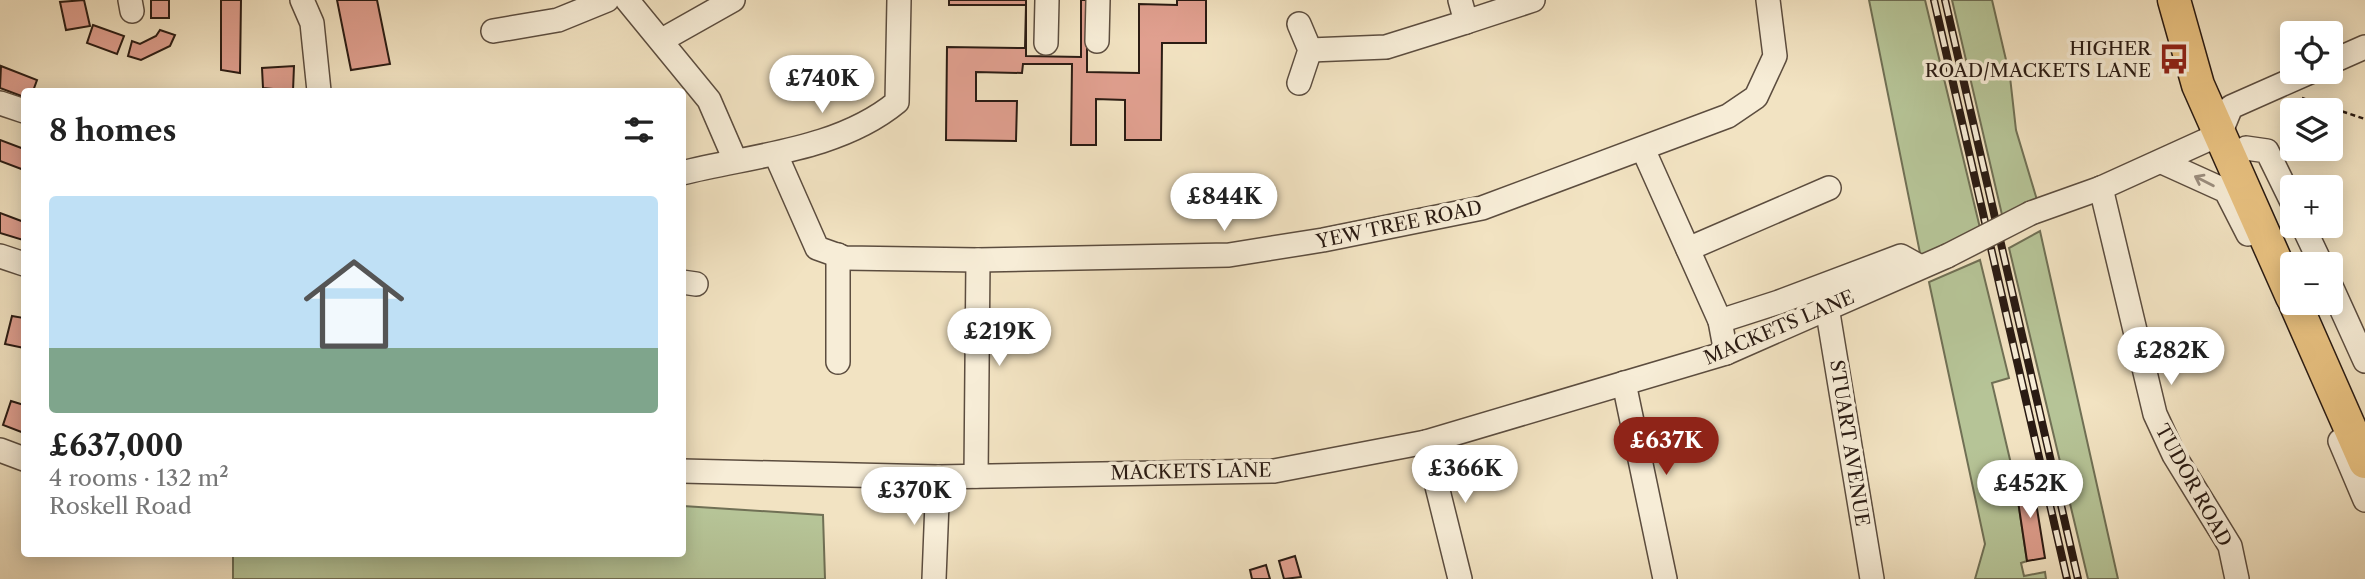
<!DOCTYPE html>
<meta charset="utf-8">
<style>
:root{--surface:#fff;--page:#f2f2f2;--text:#222;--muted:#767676;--accent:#8f2418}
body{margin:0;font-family:"Libre Caslon Text",serif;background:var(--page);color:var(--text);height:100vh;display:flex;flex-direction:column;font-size:26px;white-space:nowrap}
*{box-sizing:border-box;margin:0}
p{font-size:23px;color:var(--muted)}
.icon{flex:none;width:38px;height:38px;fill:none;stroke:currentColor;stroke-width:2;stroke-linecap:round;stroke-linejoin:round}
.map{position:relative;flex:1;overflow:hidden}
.drawer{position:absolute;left:21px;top:88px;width:665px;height:469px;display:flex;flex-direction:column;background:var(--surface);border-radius:7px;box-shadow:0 4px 18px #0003}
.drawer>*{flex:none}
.controls{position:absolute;left:2280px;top:21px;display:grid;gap:14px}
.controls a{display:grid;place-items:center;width:63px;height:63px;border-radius:7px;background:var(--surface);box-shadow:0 4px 18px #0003;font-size:35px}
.price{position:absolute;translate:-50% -60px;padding:0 16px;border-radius:24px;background:#fff;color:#222;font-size:23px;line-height:46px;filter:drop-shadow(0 2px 4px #0008)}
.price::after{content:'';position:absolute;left:50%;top:42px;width:21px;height:16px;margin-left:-10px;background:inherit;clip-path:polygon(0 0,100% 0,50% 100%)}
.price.current{background:var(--accent);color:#fff}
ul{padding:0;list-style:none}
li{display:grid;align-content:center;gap:14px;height:371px;padding:0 28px}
li span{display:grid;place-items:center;height:217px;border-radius:7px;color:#555}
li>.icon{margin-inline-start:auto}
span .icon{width:126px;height:126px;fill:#fffc;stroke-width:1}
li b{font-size:30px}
h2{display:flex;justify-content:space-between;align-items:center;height:84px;padding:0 28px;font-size:30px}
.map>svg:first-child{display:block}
.green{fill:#b6c497;stroke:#707055;stroke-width:2}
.building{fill:#e1a090;stroke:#2a1b13;stroke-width:2}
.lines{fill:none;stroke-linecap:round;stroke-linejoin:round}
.minor-casing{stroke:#5c4d3f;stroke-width:26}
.highway-casing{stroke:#2a1b13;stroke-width:35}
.path{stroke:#2a1b13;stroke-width:2.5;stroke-dasharray:5 3.5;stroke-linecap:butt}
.minor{stroke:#f7edd7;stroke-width:23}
.highway{stroke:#e9c281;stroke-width:32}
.rail-casing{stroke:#2a1b13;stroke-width:8}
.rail{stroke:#f7edd7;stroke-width:5;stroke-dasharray:16;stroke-linecap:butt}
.minor-bridge-casing{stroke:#5c4d3f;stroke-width:26;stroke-linecap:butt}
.minor-bridge{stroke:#f7edd7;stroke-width:23}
.oneway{stroke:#9b8e7f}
.labels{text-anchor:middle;stroke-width:7;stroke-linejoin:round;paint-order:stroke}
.poi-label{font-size:19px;fill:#2a1b13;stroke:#f7edd7;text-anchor:end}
.street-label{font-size:19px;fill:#2a1b13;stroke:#f7edd7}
</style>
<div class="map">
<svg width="2365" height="579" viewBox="0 0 2365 579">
<rect width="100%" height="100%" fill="#f2e3c2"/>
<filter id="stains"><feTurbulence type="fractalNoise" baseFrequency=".00286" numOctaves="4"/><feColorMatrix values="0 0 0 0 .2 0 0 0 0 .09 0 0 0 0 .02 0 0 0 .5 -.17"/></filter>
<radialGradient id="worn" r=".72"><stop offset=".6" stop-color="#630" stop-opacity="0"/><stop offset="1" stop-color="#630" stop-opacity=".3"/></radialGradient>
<!-- green -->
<g class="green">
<path d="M1869 0H1925L1980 228 1921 258Z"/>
<path d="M1952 0H1992L2010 77 2016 130 2037 200 2003 219Z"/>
<path d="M2040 231 2118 579H2088L2009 248Z"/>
<path d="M1980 260 2009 378 1992 383 2015 481 2027 561 2021 563 2024 576 2045 572 2046 579H1975L1985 544 1929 282Z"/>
<path d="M683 506 823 515 825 579H233V553H682Z"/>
</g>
<!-- building -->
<g class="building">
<path d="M84 0 90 26 66 30 60 2Z"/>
<rect x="151" y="0" width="18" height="18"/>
<path d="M221 0H241L240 73 221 70Z"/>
<path d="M337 0H377L390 64 351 70Z"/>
<path d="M949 0H1026V56L1081 57V0H1087V72L1139 73V4L1177 5V0H1206V43H1162L1161 140H1125V100L1096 99V145H1071L1072 64H1023L1022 73 976 72V101H1017L1016 141 946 140 947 47 1025 48 1026 5H949Z"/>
<path d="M93 25 124 36 117 54 87 43Z"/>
<path d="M160 30 175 35 170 46 141 60 128 56 132 41 140 44 156 36Z"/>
<path d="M1 66 37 80 33 91H24V97L0 88Z"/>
<path d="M294 66 293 91 263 88 262 68Z"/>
<path d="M0 140 24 149V170L0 161Z"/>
<path d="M0 213 24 222 23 240 0 233Z"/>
<path d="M12 316 24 318V348L5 344Z"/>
<path d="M11 401 24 405V433L3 425Z"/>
<path d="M2032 478 2045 558 2027 561 2015 481Z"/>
<path d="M1295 556 1301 577 1284 579 1279 561Z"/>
<path d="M1266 565 1270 579H1252L1250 570Z"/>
</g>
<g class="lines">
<!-- minor casing -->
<g class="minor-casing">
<g id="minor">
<path d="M130 0 132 11"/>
<path d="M302 0 312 23 319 91"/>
<path d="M627 0 709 100 735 160"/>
<path d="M1466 22 1533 0"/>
<path d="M1299 24 1310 50 1299 83"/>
<path d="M493 31 558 20 607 0"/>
<path d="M662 40 733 0"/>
<path d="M1097 41 1098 0"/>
<path d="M1046 43 1047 0"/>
<path d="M1310 50 1386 47 1466 22 1460 0"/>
<path d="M2331 62 2365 47"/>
<path d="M0 103 24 111"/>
<path d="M2246 148 2267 151 2292 202"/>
<path d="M1643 149 1720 321 1726 353"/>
<path d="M776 155 817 248 845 258 978 260 1229 255 1323 240 1482 208 1728 116 1756 97 1775 56 1768 0"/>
<path d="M2162 162 2226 191 2248 234"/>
<path d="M682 173C754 155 839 150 897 102L899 0"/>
<path d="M2101 188 2155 414 2174 455 2230 546 2237 579"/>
<path d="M2031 213 2101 188 2220 134 2231 107 2310 72"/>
<path d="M2303 226 2321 264"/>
<path d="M1688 249 1829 188"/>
<path d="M838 255V362"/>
<path d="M0 256 24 264"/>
<path d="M682 282 696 284"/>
<path d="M2331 286 2365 361"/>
<path d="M1827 307 1872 579"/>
<path d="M1720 321 1779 302 1901 256 1919 266"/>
<path d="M1624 383 1665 579"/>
<path d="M2340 441 2365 500"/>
<path d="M1426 442 1460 579"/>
<path d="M0 450 24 459"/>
<path d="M682 471 938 477 1274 471 1426 442 1726 353 1947 256"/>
<path d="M976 476 978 260"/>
<path d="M934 579 938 477"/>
</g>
</g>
<!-- highway casing -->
<g class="highway-casing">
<g id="highway">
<path d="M2174 0 2198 85 2292 297"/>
<path d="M2295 303 2365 462"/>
</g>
</g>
<!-- path -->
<path class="path" d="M2302 98 2365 119"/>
<!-- minor -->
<use href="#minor" class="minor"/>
<!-- highway -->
<use href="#highway" class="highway"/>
<!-- rail casing -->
<g class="rail-casing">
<g id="rail">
<path d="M1934 0 2067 579"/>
<path d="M1945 0 2078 579"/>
</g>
</g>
<!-- rail -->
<use href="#rail" class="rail"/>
<!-- minor-bridge casing -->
<g class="minor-bridge-casing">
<path id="minor-bridge" d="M1947 256 2031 213"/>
</g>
<!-- minor-bridge -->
<use href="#minor-bridge" class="minor-bridge"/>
</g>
<!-- one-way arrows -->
<defs><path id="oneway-shaft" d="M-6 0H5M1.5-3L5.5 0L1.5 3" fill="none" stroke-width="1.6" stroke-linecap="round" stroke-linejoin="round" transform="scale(1.75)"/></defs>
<use class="oneway" href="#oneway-shaft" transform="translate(2204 181) rotate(-153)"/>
<!-- icons -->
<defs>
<g id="bus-bare" transform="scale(2.415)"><path d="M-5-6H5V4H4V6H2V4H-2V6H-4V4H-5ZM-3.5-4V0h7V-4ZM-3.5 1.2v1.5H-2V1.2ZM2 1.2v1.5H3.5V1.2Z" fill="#8f2418" stroke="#f7edd7" stroke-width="2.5" paint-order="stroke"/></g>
</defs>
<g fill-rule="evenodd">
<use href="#bus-bare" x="2174" y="59"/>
</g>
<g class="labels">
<!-- poi labels -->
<g class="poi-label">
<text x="2151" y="55">HIGHER<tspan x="2151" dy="22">ROAD/MACKETS LANE</tspan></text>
</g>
<!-- street labels -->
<g class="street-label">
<text transform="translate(1399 224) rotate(-12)" y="7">YEW TREE ROAD</text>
<text transform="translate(1779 327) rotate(-23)" y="7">MACKETS LANE</text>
<text transform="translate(1850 443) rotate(81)" y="7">STUART AVENUE</text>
<text transform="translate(1191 471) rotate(-1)" y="7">MACKETS LANE</text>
<text transform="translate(2194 485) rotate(61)" y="7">TUDOR ROAD</text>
</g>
</g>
<rect width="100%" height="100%" filter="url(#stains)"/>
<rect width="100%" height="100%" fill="url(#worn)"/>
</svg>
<div class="controls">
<a><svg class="icon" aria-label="locate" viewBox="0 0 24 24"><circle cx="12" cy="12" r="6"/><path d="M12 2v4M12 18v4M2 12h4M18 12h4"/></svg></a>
<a><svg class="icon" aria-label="layers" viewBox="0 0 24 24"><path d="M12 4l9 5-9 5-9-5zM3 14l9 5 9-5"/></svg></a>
<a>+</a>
<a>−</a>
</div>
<b class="price" style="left:822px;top:115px">£740K</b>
<b class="price" style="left:1224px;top:233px">£844K</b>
<b class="price" style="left:999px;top:368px">£219K</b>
<b class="price" style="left:2171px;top:387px">£282K</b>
<b class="price current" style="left:1666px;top:477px">£637K</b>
<b class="price" style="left:1465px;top:505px">£366K</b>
<b class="price" style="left:2030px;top:520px">£452K</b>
<b class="price" style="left:914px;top:527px">£370K</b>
<section class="drawer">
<h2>8 homes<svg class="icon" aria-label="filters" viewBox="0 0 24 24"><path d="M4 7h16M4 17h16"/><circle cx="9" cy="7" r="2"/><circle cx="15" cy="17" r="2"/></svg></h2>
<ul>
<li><span style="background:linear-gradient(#bfe0f5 70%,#7fa58c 0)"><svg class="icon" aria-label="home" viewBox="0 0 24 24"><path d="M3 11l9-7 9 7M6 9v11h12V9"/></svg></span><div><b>£637,000</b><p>4 rooms · 132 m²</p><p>Roskell Road</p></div></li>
</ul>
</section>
</div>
